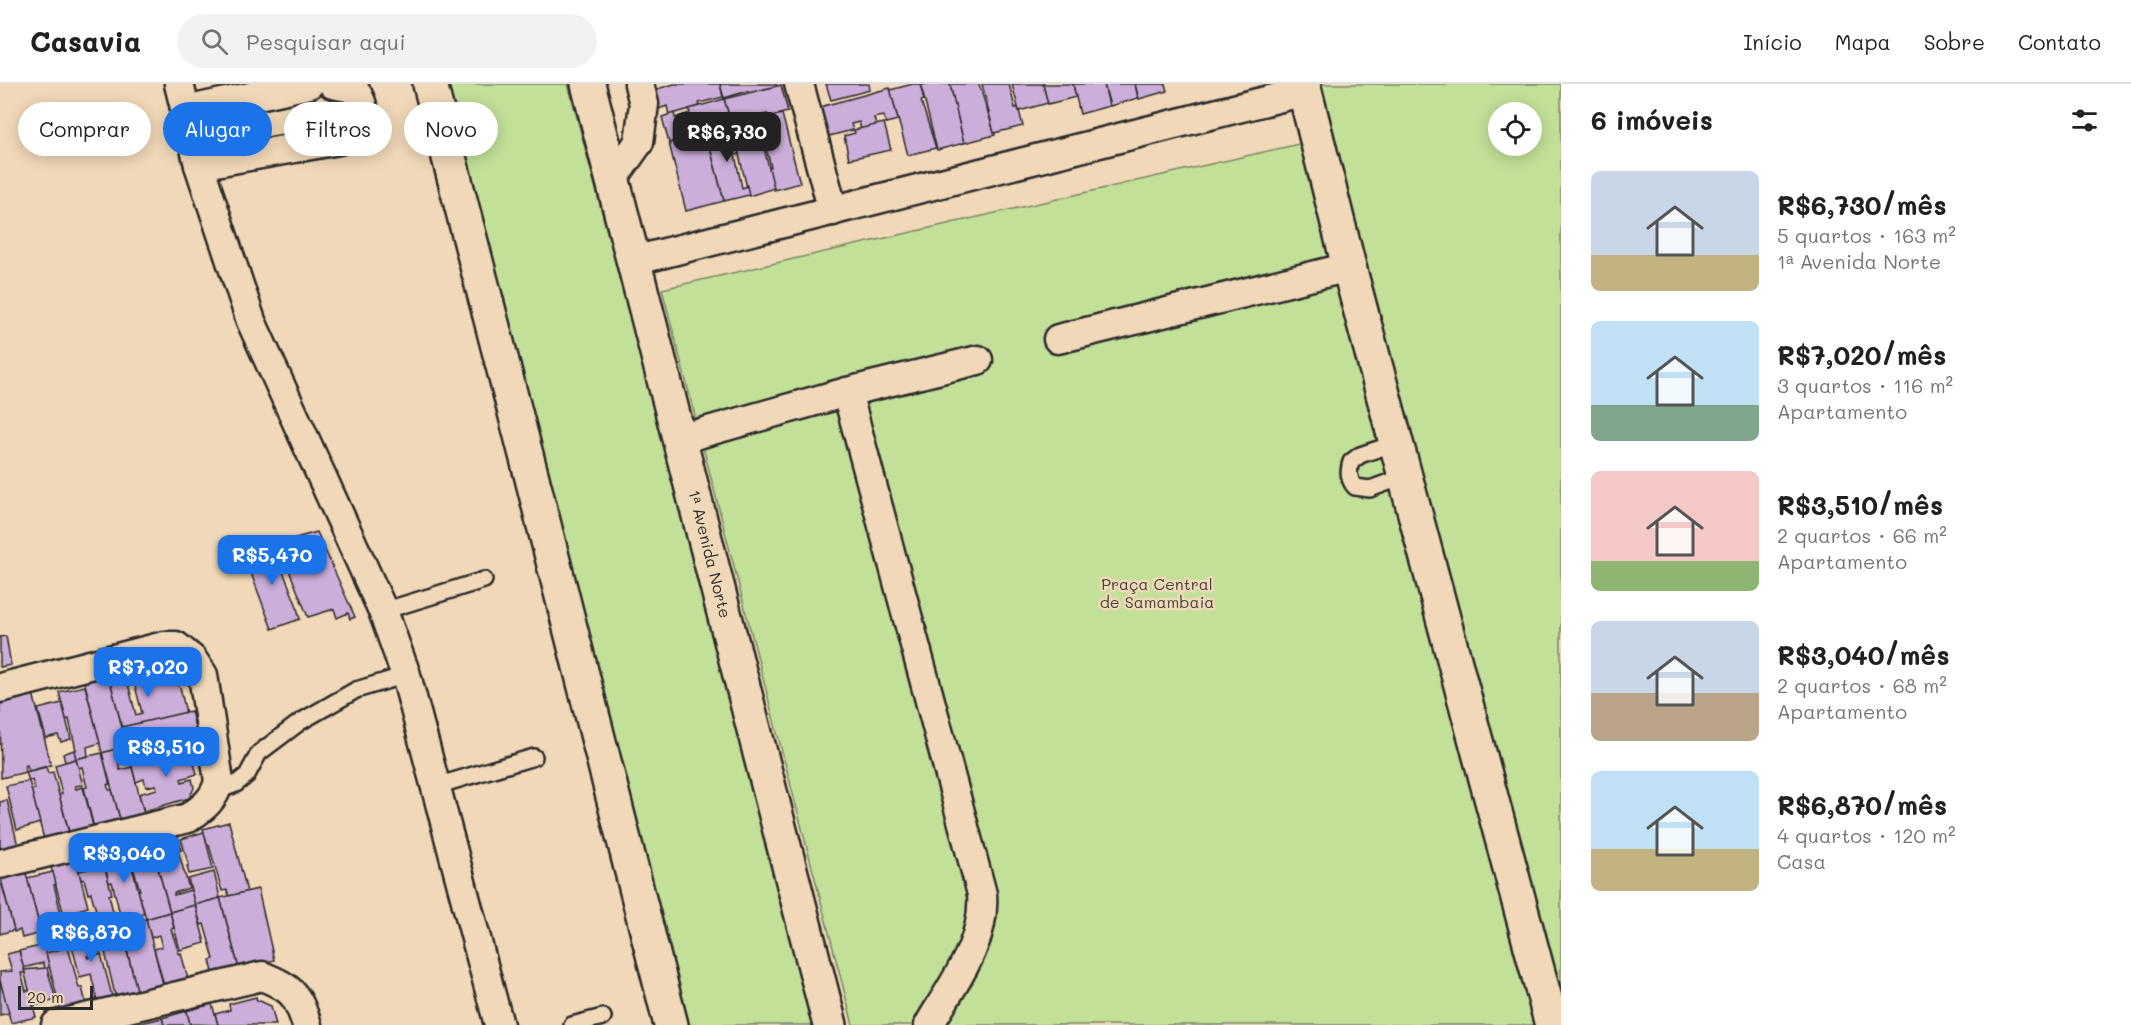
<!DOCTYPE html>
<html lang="pt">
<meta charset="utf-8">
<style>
:root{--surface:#fff;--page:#f2f2f2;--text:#202124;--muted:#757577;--line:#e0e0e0;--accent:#1a73e8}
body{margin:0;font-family:Mali,sans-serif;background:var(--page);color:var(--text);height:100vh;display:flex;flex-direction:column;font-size:22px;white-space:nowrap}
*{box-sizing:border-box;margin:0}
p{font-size:20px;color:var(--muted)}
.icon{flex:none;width:33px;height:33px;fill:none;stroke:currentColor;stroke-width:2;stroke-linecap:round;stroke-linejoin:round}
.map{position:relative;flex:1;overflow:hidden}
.details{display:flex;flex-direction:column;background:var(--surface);width:570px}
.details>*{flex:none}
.top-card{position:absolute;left:18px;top:18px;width:570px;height:54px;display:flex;gap:12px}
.fabs{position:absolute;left:1488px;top:18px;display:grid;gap:12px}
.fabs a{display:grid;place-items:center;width:54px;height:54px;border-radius:50%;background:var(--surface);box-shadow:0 3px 15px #0003;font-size:30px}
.scale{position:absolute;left:18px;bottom:15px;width:75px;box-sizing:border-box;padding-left:6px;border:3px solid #2b2b2b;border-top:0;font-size:16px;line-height:21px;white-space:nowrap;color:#2b2b2b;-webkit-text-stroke:4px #f1d8b8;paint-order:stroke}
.price{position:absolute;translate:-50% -51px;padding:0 14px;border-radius:12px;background:var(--accent);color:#fff;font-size:20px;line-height:39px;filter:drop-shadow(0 2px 3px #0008)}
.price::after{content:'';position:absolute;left:50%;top:36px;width:18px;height:14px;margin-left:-9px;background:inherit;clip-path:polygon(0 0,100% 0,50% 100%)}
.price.active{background:#222;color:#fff}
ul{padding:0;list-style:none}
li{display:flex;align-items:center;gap:18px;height:150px;padding:0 30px}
li span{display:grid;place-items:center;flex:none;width:168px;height:120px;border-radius:9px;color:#555}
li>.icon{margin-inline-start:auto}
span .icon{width:72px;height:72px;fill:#fffc;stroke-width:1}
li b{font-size:26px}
h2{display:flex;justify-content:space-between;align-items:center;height:72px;padding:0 30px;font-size:26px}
.tag{padding:0 21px;border-radius:27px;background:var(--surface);box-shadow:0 3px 15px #0003;font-size:21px;line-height:54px}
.tag.active{background:var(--accent);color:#fff}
header{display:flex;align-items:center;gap:36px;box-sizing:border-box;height:84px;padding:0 30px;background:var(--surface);border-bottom:2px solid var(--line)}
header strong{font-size:28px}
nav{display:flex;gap:33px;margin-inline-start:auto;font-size:21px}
.search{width:420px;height:54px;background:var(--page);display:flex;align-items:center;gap:15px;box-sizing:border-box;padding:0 21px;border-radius:33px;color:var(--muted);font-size:22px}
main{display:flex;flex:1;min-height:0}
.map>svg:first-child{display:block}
.green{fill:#c2e098;stroke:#768662;stroke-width:1.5;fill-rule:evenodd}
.building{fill:#ccaeda;stroke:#2b2b2b;stroke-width:1.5}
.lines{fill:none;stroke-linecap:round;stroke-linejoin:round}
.lane-casing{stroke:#2b2b2b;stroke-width:20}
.street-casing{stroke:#2b2b2b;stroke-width:33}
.secondary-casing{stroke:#2b2b2b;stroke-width:38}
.lane{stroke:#f1d8b8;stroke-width:15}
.street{stroke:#f1d8b8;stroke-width:28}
.secondary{stroke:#f1d8b8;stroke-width:33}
.labels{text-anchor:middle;stroke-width:5;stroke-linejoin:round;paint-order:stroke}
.street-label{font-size:16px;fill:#2b2b2b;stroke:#f1d8b8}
.park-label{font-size:16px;fill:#42463b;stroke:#f1d8b8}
</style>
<header>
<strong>Casavia</strong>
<div class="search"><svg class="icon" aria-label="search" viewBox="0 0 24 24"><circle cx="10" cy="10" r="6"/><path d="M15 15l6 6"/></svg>Pesquisar aqui</div>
<nav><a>Início</a><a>Mapa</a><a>Sobre</a><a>Contato</a></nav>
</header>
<main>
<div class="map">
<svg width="1561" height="941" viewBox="0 0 1561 941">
<rect width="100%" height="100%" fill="#f1d8b8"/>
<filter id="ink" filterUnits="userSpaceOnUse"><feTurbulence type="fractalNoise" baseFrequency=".0167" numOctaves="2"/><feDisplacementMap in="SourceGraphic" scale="12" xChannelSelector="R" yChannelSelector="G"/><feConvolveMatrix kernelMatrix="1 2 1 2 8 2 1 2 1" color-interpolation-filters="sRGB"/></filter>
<g filter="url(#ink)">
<!-- green -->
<g class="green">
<path d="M447 0H568L817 941H685Z"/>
<path d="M1297 0H1561V941H853L662 205 1312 57ZM1498 28H1532V62H1498Z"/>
</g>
<!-- building -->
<g class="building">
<path d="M674 0H720L723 13 699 19 700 22 669 31 667 22 659 25 654 6Z"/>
<path d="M720 0H776L777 2 749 9 748 7 724 14Z"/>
<path d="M826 0H869L870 6 831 16Z"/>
<path d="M913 0H920L924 16 921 17 936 64 908 71 890 6Z"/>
<path d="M925 0H950L964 59 937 66 921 2Z"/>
<path d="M950 0H979L995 51 964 59Z"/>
<path d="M982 0H1009L1015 24 1018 23 1023 42 994 49Z"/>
<path d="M1012 0H1043L1048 19 1019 27Z"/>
<path d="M1043 0H1073L1076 13 1048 20Z"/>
<path d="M1073 0H1104L1109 22 1080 30Z"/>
<path d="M1104 0H1135L1138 14 1110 22Z"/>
<path d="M1135 0H1165L1167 7 1139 15Z"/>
<path d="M781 1 788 28 767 33V30L731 39 724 15Z"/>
<path d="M890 4 898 36 886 39 884 32 877 33 874 34 876 41 861 45 859 38 851 40 853 46 825 53 816 24Z"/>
<path d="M724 15 732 42 717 46 715 37 713 38 715 47 669 59 662 33 674 29 675 34 690 29 689 25Z"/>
<path d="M782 30 800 99 774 106 768 83H771L759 36Z"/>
<path d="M757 36 774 104 749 112 732 42Z"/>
<path d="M884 39 891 66 849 75 844 52 855 49 854 46Z"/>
<path d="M732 42 739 70 735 71 742 104 747 102 749 111 724 117 706 49Z"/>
<path d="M706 49 724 117 686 127 669 59Z"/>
<path d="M317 448 355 533 350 535 348 529 337 534 334 525 308 533 278 459Z"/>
<path d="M272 460 296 520 300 535 272 545 243 468Z"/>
<path d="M6 552 11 581 0 583V553Z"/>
<path d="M155 584 180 603 186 629 122 643 110 597 126 592 136 631 142 629 132 590Z"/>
<path d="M108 589 127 663 102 669 84 596Z"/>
<path d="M85 602 100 659 87 663 88 672 76 675 74 666H76L69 635 66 636 59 608Z"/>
<path d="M33 609 51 681 29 687 27 681 25 682 26 688 1 694 0 618Z"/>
<path d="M62 619 71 655 61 658 58 651 46 654 38 625Z"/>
<path d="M191 627 200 663 186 666 185 663 139 673 140 677 131 679 122 643Z"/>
<path d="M116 665 120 686 132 683 145 733 121 739 102 669Z"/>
<path d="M190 665 197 690 181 695 182 698 192 695 194 704 189 714 144 727 139 710 157 705 156 701 146 703 144 695 136 698 131 679Z"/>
<path d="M74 666 76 675 65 678 63 670Z"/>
<path d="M102 669 110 700 107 701 109 706H112L121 739 94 744 84 704 87 703 82 683 78 684 76 675Z"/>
<path d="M76 675 83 701 75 702 76 705 83 703 93 742 69 748 59 711 62 710 55 681Z"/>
<path d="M46 683 48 689 53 688 70 753 45 759 31 706 35 705 32 696 29 697 26 688Z"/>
<path d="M29 697 40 739 17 746 6 702Z"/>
<path d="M7 716 18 762 0 766V718Z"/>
<path d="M229 738 247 808 229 812 227 806 222 807 209 761 207 762 203 745Z"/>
<path d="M204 748 213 785 189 790 187 782H189L181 755Z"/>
<path d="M178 752 181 766 178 767 189 804 174 809V811L191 806 195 821 170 828 151 759Z"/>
<path d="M151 759 170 828 146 835 138 806H140L127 765Z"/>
<path d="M128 767 144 829 121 834 112 798 109 799 103 774Z"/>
<path d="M76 776 88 823 78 826 79 829 89 827 95 848 70 854 51 783Z"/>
<path d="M104 781 112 810 109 811 116 840 101 844 91 809 88 810 84 795 81 796 79 787Z"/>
<path d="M53 788 56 800 54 801 66 850 43 856 27 794Z"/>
<path d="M214 788 220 814 195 821 188 795Z"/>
<path d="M26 789 41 849 22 854 20 846 14 848 1 795Z"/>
<path d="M0 801H2L14 846 0 850Z"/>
<path d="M258 805 274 876 239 885 220 814Z"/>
<path d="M220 814 239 885 214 892 210 876 214 875 204 840 201 841 195 821Z"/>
<path d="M195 821 205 859 180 866 170 828Z"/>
<path d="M170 828 174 844 171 845 179 870 181 869 189 899 165 905 154 865 162 863 159 851 151 854 146 835Z"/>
<path d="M146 835 164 904 138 911 127 866 133 865 132 863 126 864 122 849 133 846 131 838Z"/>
<path d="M120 841 137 906 115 911 105 868 119 864V862L100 866 94 848Z"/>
<path d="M95 848 100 868 87 872 88 874 101 870 112 912 97 916 91 890 80 893 70 854Z"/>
<path d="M44 861 50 883 47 884 56 916 33 922 24 886 45 884 43 879 23 884 19 867Z"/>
<path d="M68 863 79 904 82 903 87 924 61 929 46 869Z"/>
<path d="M19 867 25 889H21L26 907 29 906 36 933 11 939 0 897V888L12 887 7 870Z"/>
<path d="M0 897 9 929 0 931Z"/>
<path d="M256 913 257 917H260L271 922 276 941H218L215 930 230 926 229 920Z"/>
<path d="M212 920 218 941 190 940 186 927Z"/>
<path d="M187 927 190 941H164L162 934Z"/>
<path d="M162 934 164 941H137V940Z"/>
</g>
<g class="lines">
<!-- lane casing -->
<g class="lane-casing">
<g id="lane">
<path d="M1396 359 1360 371 1351 378C1348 387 1348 395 1355 403L1370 405 1405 392"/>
<path d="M383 527 484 496"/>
<path d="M436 702 534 673"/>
<path d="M217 707 236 700 247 691 259 669 300 638 356 606 406 591"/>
<path d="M572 941 603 933"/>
</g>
</g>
<!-- street casing -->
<g class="street-casing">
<g id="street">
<path d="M179 0 199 81 251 237 383 527 406 591 499 941"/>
<path d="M799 0 833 127"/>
<path d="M185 27 309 0"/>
<path d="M199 81 339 56 353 51 363 44C366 29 363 17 353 4L333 0"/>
<path d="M612 96 639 58 644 20 639 0"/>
<path d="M633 177 1305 7"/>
<path d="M1058 255 1349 183"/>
<path d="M847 308 978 276"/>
<path d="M680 355 847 308 982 810C986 859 952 901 929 941"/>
<path d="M0 604 164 562H176L192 575 203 591 219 697C215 715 203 724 188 734L0 780"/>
<path d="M56 941 262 892C292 904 297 910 307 941"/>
</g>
</g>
<!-- secondary casing -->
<g class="secondary-casing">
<g id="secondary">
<path d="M430 0 531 390 671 941"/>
<path d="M588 0 830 941"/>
<path d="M1303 0 1349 183 1552 941"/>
</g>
</g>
<!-- lane -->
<use href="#lane" class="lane"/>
<!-- street -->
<use href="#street" class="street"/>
<!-- secondary -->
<use href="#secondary" class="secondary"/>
</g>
</g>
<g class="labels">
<!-- street labels -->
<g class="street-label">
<text transform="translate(710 470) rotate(76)" y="6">1ᵃ Avenida Norte</text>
</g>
<!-- park labels -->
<g class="park-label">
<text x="1157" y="506">Praça Central<tspan x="1157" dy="18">de Samambaia</tspan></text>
</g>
</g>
</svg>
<div class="fabs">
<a><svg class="icon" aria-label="locate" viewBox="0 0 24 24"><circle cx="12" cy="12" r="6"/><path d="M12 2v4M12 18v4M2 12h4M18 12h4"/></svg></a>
</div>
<div class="scale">20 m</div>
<b class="price active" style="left:727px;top:79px">R$6,730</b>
<b class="price" style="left:272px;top:502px">R$5,470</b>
<b class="price" style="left:148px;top:614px">R$7,020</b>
<b class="price" style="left:166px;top:694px">R$3,510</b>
<b class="price" style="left:124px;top:800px">R$3,040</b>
<b class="price" style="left:91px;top:879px">R$6,870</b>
<div class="top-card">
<a class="tag">Comprar</a>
<a class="tag active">Alugar</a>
<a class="tag">Filtros</a>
<a class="tag">Novo</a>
</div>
</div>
<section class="details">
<h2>6 imóveis<svg class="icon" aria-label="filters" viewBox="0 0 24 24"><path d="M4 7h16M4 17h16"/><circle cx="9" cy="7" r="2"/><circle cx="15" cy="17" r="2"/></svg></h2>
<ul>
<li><span style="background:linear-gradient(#c9d6e8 70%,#c2b280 0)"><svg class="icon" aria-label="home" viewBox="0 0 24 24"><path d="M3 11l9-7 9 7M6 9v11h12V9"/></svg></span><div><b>R$6,730/mês</b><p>5 quartos · 163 m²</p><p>1ᵃ Avenida Norte</p></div></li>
<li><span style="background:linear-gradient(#bfe0f5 70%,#7fa58c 0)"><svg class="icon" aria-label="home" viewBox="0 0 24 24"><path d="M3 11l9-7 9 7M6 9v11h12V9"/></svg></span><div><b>R$7,020/mês</b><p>3 quartos · 116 m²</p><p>Apartamento</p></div></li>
<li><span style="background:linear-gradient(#f6c9c9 75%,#8fb573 0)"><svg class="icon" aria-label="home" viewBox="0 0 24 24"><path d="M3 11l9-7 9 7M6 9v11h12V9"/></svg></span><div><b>R$3,510/mês</b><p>2 quartos · 66 m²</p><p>Apartamento</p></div></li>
<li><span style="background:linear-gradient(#c9d6e8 60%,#b9a48a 0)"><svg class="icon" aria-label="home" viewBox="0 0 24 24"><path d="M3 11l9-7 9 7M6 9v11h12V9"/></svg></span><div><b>R$3,040/mês</b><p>2 quartos · 68 m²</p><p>Apartamento</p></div></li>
<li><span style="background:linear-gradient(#bfe0f5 65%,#c2b280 0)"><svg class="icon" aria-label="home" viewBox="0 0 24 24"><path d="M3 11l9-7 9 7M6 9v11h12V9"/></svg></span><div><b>R$6,870/mês</b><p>4 quartos · 120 m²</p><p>Casa</p></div></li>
</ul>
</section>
</main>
